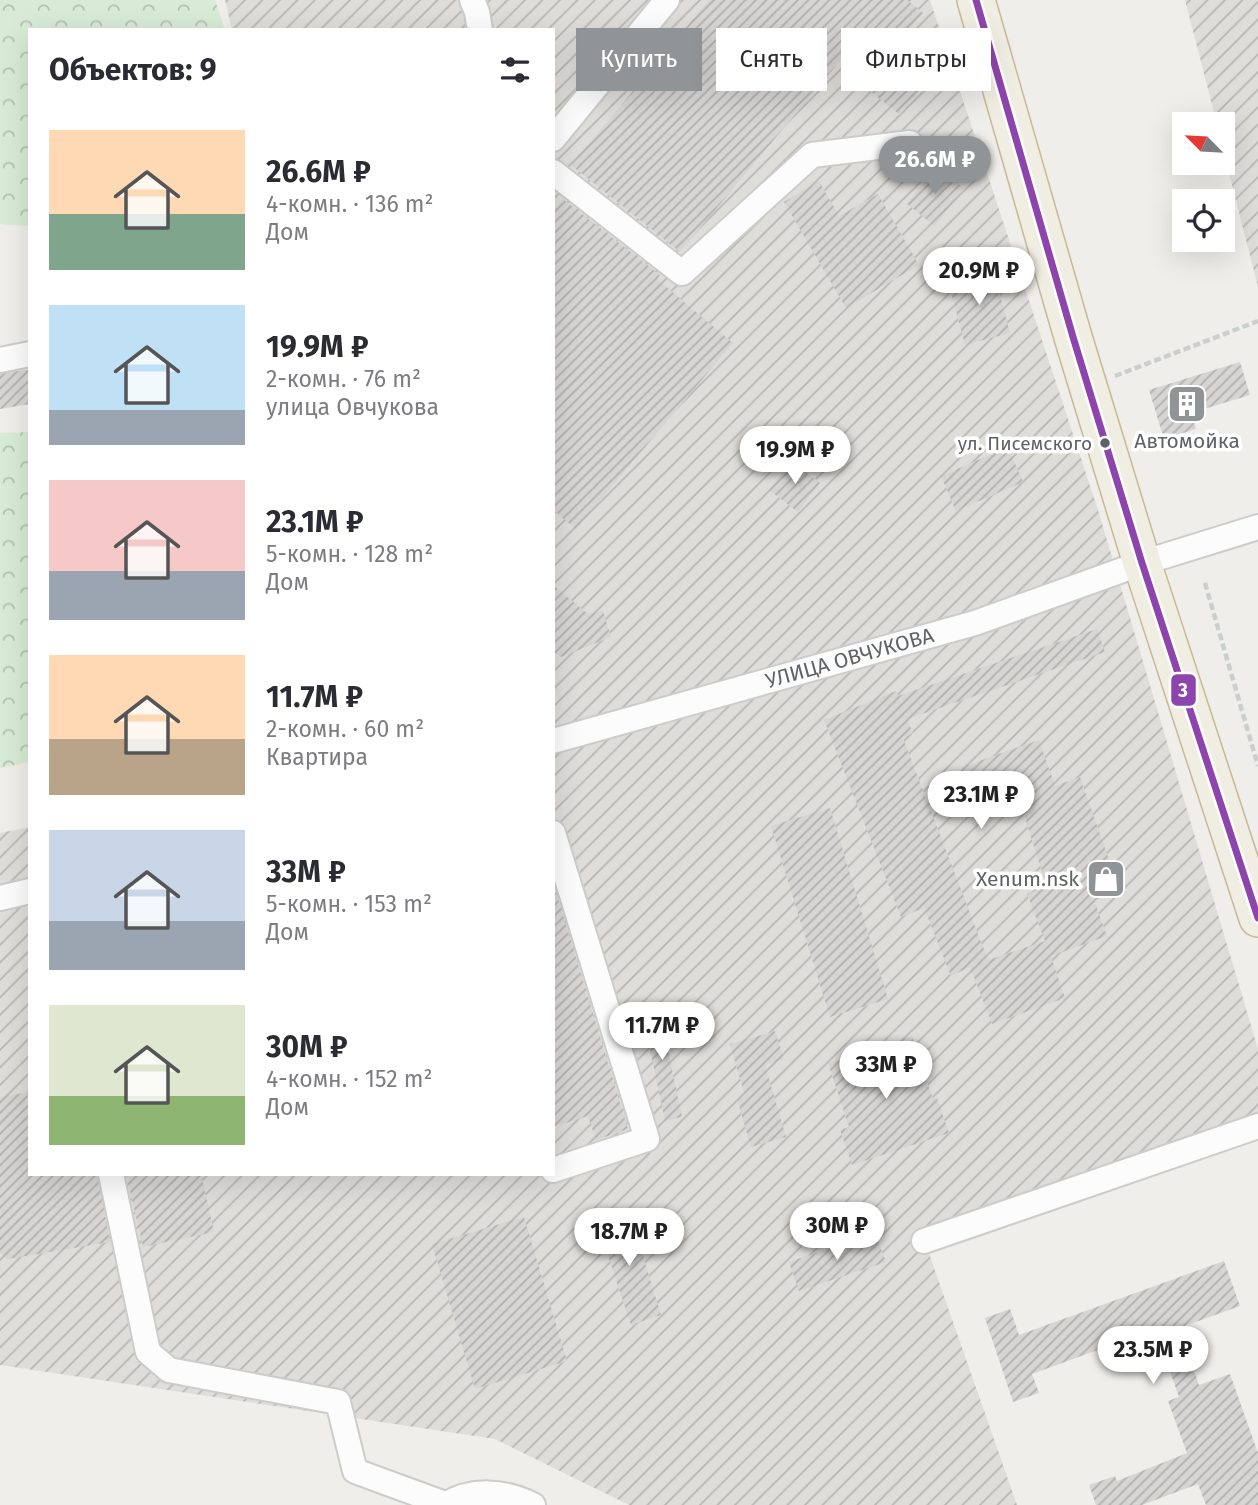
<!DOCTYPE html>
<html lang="ru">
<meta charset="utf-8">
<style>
:root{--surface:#fff;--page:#f7f7f7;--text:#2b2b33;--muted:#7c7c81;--accent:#919496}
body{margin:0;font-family:"Fira Sans",sans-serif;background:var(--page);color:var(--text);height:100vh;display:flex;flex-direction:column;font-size:26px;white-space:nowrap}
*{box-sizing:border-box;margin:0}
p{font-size:23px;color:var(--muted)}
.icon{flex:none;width:38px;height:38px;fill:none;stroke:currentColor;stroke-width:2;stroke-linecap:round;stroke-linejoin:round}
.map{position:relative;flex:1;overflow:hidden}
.drawer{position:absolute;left:28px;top:28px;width:527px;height:1148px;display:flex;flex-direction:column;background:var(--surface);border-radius:0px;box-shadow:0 7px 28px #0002}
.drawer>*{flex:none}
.hud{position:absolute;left:576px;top:28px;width:576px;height:63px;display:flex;gap:14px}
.needle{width:46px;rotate:294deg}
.buttons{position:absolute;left:1172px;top:112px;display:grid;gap:14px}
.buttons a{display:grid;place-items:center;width:63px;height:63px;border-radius:0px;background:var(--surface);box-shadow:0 7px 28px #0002;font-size:35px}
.price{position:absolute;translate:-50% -60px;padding:0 16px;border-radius:24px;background:#fff;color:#222;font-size:23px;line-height:46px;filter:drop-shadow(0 2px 4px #0008)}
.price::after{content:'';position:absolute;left:50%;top:42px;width:21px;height:16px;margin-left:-10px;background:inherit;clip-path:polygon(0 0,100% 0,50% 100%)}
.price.on{background:var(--accent);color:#fff}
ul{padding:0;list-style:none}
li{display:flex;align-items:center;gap:21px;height:175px;padding:0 21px}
li span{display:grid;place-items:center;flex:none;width:196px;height:140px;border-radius:0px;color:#555}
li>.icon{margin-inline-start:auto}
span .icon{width:84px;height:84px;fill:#fffc;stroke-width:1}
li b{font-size:30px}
h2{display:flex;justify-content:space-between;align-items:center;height:84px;padding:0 21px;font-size:30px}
.pill{padding:0 24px;border-radius:0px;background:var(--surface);box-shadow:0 7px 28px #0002;font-size:24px;line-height:63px}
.pill.on{background:var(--accent);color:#fff}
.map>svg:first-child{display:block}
.industrial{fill:url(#industrial-furrows)}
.forest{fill:url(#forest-crowns)}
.building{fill:url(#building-hatch)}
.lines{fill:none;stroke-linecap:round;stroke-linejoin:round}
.minor-casing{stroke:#cbcccc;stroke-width:28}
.highway-casing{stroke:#c8b996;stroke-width:40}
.path{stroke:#cacfcc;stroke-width:4.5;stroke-dasharray:7 3.5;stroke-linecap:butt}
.minor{stroke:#fdfcfc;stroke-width:24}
.highway{stroke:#f0ede3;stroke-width:37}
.bus-1-casing{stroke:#fff;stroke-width:12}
.bus-1{stroke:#8e44ad;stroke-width:7}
.bus-dot{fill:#5f6368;stroke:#fff;stroke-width:2.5}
.labels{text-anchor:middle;stroke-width:7;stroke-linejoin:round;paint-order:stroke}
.bus-label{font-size:19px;fill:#5f6368;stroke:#fff;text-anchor:end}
.poi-label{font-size:21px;fill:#5f6368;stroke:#fff}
.street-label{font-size:21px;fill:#5f6368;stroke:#fff}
.line-badge{stroke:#fff;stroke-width:2.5}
.badge-label{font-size:19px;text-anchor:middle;font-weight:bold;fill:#fff}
</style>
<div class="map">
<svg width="1258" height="1505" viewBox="0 0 1258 1505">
<defs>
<pattern id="industrial-furrows" width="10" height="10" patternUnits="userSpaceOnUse" patternTransform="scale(1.75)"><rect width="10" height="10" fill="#dfddda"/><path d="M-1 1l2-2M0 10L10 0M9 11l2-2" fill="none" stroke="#b8b7b5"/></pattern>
<pattern id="forest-crowns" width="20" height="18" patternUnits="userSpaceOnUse" patternTransform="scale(1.75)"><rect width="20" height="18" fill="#d8ebd6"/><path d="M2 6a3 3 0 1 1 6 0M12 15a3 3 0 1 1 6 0" fill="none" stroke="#b2c2b1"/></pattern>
<pattern id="building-hatch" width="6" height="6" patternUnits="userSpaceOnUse" patternTransform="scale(1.75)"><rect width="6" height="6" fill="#d6d5d3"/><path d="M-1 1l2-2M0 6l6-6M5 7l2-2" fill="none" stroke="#b1b0af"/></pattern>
</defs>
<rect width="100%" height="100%" fill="#efeeea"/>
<!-- industrial -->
<g class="industrial">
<path d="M225 0H930L1098 510 1258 1049V1134L924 1239 1017 1505H629L495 1439 0 1365V833L30 827V1174H553V30H232Z"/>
<path d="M1185 0H1258V287L1223 150V124H1217Z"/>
</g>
<!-- forest -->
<g class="forest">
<path d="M0 0H215L225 30H30V226L0 224Z"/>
<path d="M30 432V762L0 768V433Z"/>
</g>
<!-- building -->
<g class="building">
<path d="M709 0H907L923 13 875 70 850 49 680 252 571 165Z"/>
<path d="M885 62 920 90 900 115 865 87Z"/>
<path d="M935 167 964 188 935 226 907 204Z"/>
<path d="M819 181 839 216 878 194 919 265 846 308 784 202Z"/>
<path d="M563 199 660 275 657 279 733 343 576 529 553 510V210Z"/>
<path d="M993 269 1010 333 965 345 948 281Z"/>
<path d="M1240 362 1250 395 1191 413 1196 429 1164 439 1149 390Z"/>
<path d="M30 369V404L0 409V374Z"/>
<path d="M1008 447 1023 482 956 511 941 476Z"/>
<path d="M791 461 820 483 798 512 769 490Z"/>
<path d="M553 585 588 614 603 611 611 637 561 657 553 651Z"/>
<path d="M1097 629 1105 652 907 719 913 733 903 738 988 960 1045 941 1027 894 1047 887 1017 793 976 808 962 767 1039 740 1055 786 1080 777 1120 891 1094 900 1107 936 1051 956 1048 948 1065 998 992 1024 970 967 951 976 924 908 901 917 824 720 896 691 898 696Z"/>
<path d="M830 808 888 999 830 1017 771 826Z"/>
<path d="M556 892 628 1129 596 1140 588 1116 553 1127V893Z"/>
<path d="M658 1002 682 1117 665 1121 641 1006Z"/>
<path d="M775 1031 784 1059 765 1065 786 1137 751 1147 737 1099 745 1096 730 1044Z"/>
<path d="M912 1036 933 1099 937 1098 949 1133 852 1165 840 1130 849 1127 828 1063Z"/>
<path d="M30 1092V1174H97L110 1242 8 1259 0 1253V1097Z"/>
<path d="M126 1174H201L214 1232 143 1247Z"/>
<path d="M630 1213 661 1315 631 1325 597 1223Z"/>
<path d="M524 1217 567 1361 475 1389 432 1244Z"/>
<path d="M875 1233 886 1262 799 1291 789 1262Z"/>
<path d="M1224 1261 1240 1306 1179 1328 1199 1385 1230 1374 1258 1453V1505H1206L1198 1484 1142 1505H1096L1089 1485 1115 1476 1117 1481 1187 1453 1168 1401 1179 1397 1155 1329 1032 1374 1039 1393 1013 1402 985 1318 1010 1309 1019 1335Z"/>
</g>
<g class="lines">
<!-- minor casing -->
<g class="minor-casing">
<g id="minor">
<path d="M472 0 477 12 480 30"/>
<path d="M553 139 667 0"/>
<path d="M553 172 682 273 812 155 910 143"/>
<path d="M0 360 30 354"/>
<path id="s1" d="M553 741 975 623 1142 563 1258 527"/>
<path d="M553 833 647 1139 553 1170"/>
<path d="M0 898 30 891"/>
<path d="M111 1174 148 1352 169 1370 338 1402 355 1471 445 1504"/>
<path d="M924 1241 1258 1126"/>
<path d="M445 1505C473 1488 504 1491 533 1505"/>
</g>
</g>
<!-- highway casing -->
<g class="highway-casing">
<path id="highway" d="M976 0 1073 337 1142 563 1258 918"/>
</g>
<!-- path -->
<g class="path">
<path d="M1115 376 1258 321"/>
<path d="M1205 583 1258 766"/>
</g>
<!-- minor -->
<use href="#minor" class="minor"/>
<!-- highway -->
<use href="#highway" class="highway"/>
<!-- bus-1 casing -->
<g class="bus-1-casing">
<path id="bus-1" d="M976 0 1073 337 1142 563 1258 918"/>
</g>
<!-- bus-1 -->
<use href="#bus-1" class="bus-1"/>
</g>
<!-- icons -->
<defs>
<g id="building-square" transform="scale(2.0125)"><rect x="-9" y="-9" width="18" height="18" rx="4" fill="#919496" stroke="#fff"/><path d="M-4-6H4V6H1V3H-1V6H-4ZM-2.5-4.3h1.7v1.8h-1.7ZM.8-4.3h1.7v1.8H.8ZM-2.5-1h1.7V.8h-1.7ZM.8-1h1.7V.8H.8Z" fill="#fff"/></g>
<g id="shop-square" transform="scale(2.0125)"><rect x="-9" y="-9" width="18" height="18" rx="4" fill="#919496" stroke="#fff"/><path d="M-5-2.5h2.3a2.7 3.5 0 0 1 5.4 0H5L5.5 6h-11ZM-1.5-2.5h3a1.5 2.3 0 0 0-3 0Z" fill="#fff"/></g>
</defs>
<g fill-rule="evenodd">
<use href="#building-square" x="1187" y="404"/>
<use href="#shop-square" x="1106" y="879"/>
</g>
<!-- markers -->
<circle class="bus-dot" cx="1105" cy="443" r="6"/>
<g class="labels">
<!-- bus labels -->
<g class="bus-label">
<text x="1092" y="450">ул. Писемского</text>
</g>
<!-- poi labels -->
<g class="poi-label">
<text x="1187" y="448">Автомойка</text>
<text x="1079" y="886" text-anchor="end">Xenum.nsk</text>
</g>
<!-- street labels -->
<g class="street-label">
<text dy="7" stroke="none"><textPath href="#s1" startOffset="308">УЛИЦА ОВЧУКОВА</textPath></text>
</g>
</g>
<rect class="line-badge" x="1170" y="673" width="27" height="34" rx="7" fill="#8e44ad"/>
<g class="badge-label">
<text x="1183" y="697">3</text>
</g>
</svg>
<div class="buttons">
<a><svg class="needle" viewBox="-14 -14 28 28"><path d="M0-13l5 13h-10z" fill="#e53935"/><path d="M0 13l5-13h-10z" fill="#7c7c81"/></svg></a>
<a><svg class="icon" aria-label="locate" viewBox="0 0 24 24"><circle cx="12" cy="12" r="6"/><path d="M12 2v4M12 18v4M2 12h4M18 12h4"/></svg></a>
</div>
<b class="price on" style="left:935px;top:196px">26.6M ₽</b>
<b class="price" style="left:979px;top:307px">20.9M ₽</b>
<b class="price" style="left:795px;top:486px">19.9M ₽</b>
<b class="price" style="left:981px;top:831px">23.1M ₽</b>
<b class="price" style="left:662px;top:1062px">11.7M ₽</b>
<b class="price" style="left:886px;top:1101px">33M ₽</b>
<b class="price" style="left:837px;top:1262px">30M ₽</b>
<b class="price" style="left:629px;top:1268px">18.7M ₽</b>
<b class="price" style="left:1153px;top:1386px">23.5M ₽</b>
<div class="hud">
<a class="pill on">Купить</a>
<a class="pill">Снять</a>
<a class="pill">Фильтры</a>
</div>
<section class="drawer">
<h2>Объектов: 9<svg class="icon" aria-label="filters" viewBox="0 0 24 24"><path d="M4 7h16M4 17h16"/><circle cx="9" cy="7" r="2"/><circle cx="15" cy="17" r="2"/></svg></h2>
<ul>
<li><span style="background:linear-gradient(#ffd9b3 60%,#7fa58c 0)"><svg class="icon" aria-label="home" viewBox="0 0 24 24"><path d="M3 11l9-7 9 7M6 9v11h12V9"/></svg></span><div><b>26.6M ₽</b><p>4-комн. · 136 m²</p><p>Дом</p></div></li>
<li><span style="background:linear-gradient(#bfe0f5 75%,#9aa5b1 0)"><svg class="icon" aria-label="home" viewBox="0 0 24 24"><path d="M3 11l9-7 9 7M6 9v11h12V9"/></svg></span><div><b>19.9M ₽</b><p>2-комн. · 76 m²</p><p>улица Овчукова</p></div></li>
<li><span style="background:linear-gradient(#f6c9c9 65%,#9aa5b1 0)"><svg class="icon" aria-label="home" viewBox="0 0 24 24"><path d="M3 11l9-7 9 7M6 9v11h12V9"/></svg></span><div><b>23.1M ₽</b><p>5-комн. · 128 m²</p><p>Дом</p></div></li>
<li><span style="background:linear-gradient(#ffd9b3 60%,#b9a48a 0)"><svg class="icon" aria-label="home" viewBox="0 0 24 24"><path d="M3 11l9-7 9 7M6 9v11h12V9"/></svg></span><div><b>11.7M ₽</b><p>2-комн. · 60 m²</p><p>Квартира</p></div></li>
<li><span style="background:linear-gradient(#c9d6e8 65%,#9aa5b1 0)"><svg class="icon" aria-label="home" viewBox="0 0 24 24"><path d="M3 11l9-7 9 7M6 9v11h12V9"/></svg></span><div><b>33M ₽</b><p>5-комн. · 153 m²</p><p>Дом</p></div></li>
<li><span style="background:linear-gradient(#dfe7d0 65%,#8fb573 0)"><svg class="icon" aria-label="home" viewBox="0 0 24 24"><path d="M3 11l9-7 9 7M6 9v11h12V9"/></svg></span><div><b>30M ₽</b><p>4-комн. · 152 m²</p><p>Дом</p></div></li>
</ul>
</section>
</div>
